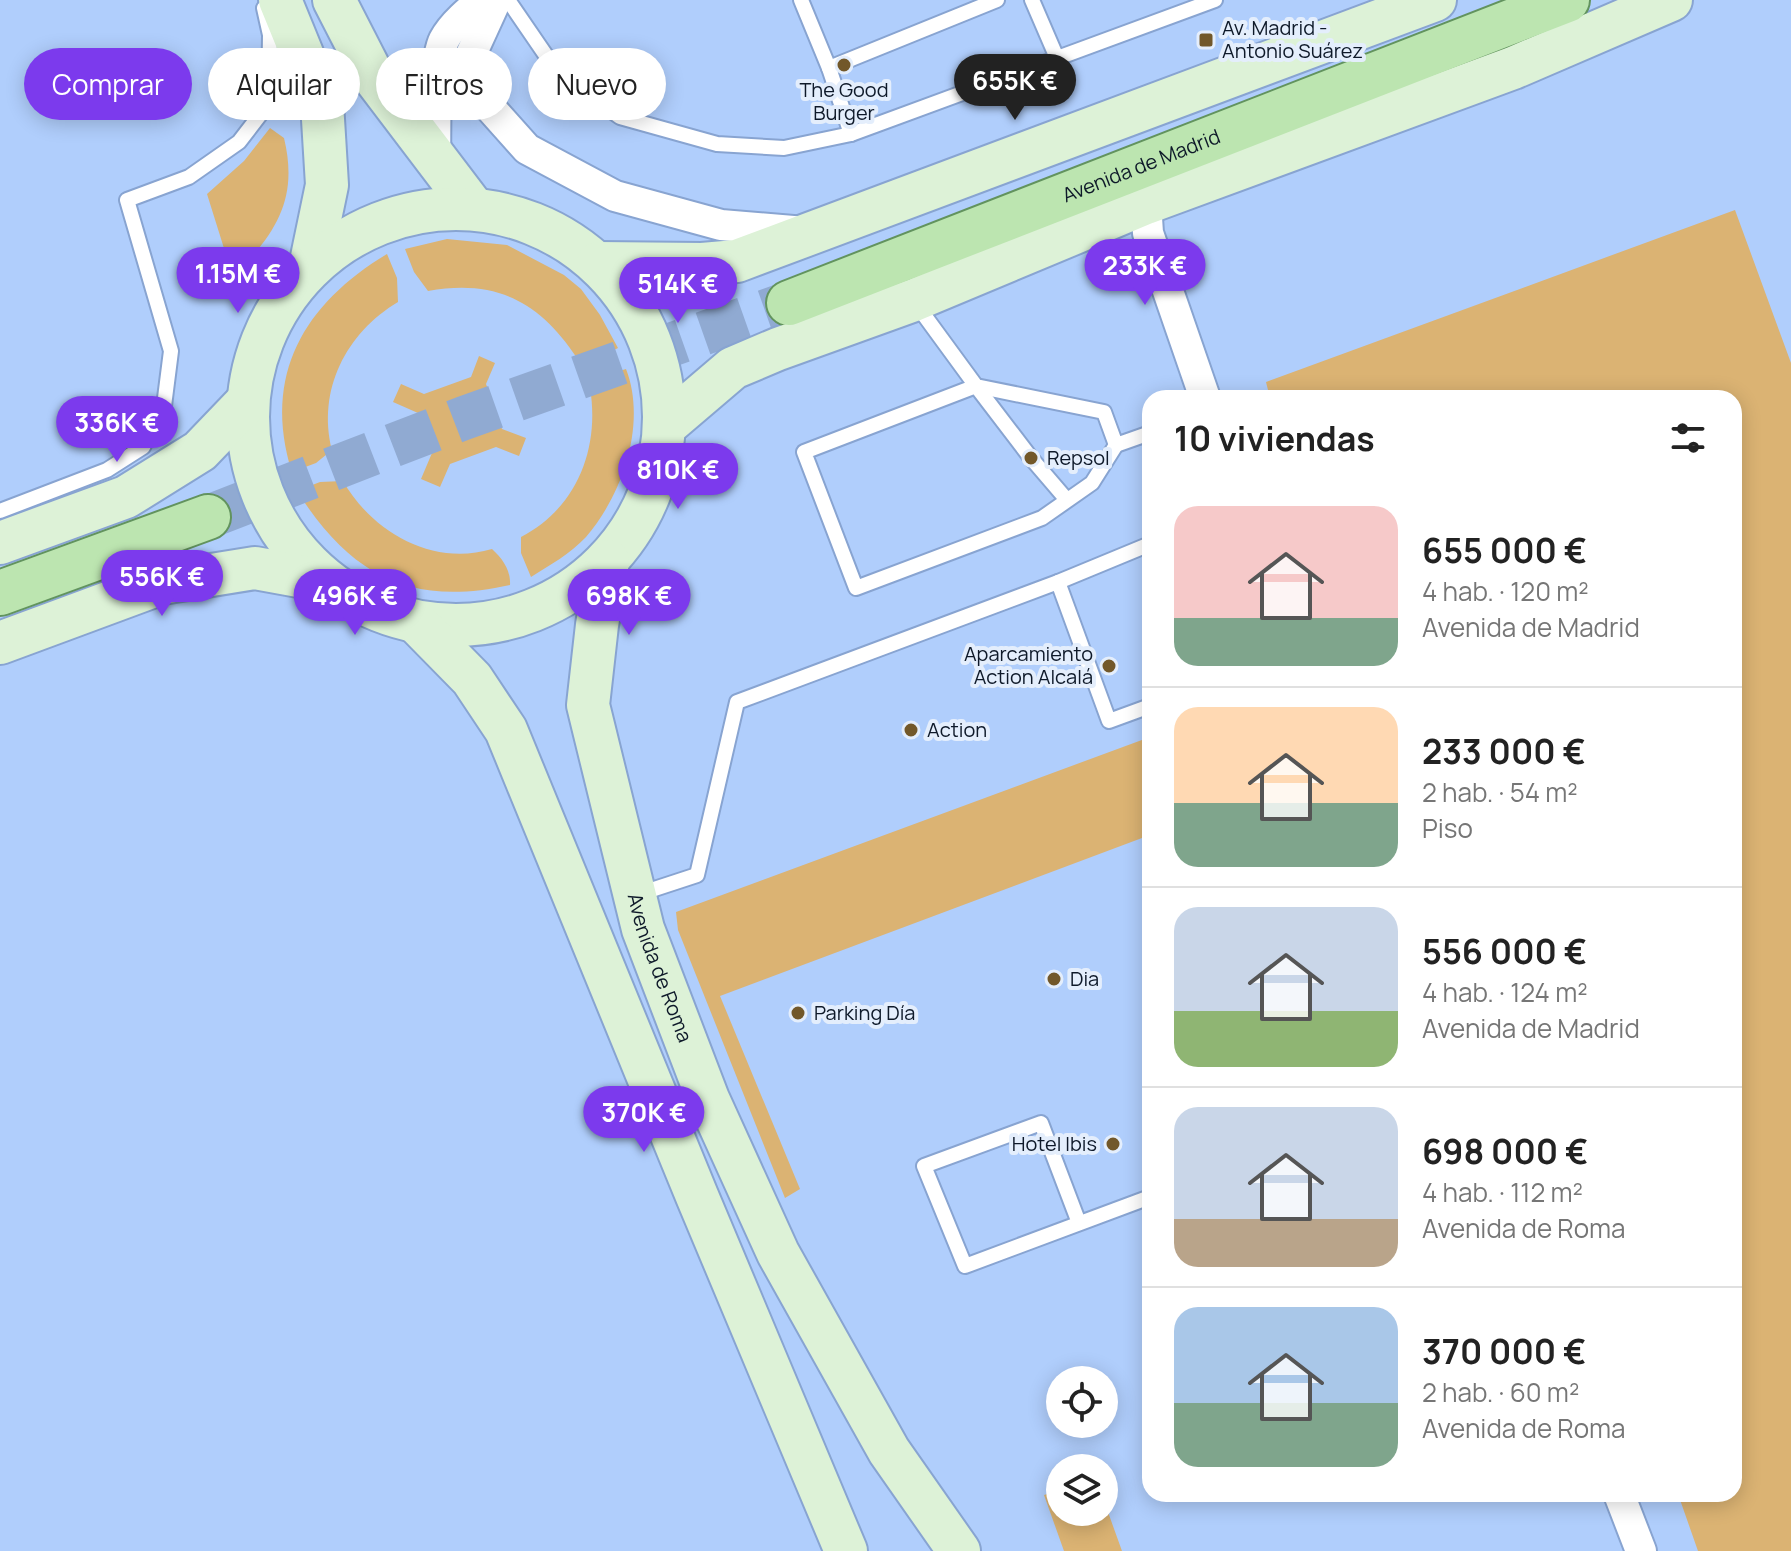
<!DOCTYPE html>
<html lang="es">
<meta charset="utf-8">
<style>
:root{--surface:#fff;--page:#f6f6f6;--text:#222;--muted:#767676;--line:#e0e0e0;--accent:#7c3aed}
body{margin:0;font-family:Manrope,sans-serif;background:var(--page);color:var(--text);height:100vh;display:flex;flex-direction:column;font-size:30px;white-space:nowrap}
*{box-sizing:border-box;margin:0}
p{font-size:26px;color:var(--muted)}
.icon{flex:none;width:44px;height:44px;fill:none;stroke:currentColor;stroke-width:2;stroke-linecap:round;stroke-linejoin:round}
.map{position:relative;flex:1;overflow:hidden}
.panel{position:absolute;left:1142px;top:390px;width:600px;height:1112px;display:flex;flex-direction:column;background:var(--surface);border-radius:24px;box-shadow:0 4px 20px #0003}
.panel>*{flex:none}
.banner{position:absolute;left:24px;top:48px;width:760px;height:72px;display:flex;gap:16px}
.tools{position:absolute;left:1046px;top:1366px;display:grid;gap:16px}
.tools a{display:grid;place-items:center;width:72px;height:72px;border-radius:50%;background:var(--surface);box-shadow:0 4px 20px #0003;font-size:40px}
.price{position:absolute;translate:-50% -68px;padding:0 18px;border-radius:28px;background:var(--accent);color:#fff;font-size:26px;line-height:52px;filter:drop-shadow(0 2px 4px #0008)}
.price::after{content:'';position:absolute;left:50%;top:48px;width:24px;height:18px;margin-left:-12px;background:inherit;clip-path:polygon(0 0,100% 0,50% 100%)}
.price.current{background:#222;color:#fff}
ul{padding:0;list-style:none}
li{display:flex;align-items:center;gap:24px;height:200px;padding:0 32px}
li+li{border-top:2px solid var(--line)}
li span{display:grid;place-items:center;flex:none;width:224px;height:160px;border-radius:24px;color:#555}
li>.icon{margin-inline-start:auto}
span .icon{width:96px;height:96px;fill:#fffc;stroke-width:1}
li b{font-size:34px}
h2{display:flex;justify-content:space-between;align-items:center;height:96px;padding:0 32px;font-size:34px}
.chip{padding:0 28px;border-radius:36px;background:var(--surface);box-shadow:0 4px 20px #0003;font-size:28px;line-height:72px}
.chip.current{background:var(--accent);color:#fff}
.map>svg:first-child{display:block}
.green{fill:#dbb373}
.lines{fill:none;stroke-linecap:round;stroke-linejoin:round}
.primary-tunnel{stroke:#90aad2;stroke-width:44;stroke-dasharray:44 22;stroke-linecap:butt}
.lane-casing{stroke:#88a4d1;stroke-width:18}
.street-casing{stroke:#88a4d1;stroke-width:34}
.secondary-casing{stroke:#88a4d1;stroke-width:46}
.primary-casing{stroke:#62935e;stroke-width:48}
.lane{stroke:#fff;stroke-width:14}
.street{stroke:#fff;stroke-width:30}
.secondary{stroke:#ddf2d7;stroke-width:42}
.primary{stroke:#bce5b0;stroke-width:44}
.poi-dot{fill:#72582a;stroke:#e4eefc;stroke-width:3}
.labels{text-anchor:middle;stroke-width:8;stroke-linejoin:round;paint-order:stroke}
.poi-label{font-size:20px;fill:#0e1929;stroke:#e4eefc;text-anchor:start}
.street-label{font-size:20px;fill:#0e1929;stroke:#e4eefc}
</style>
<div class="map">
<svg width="1791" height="1551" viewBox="0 0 1791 1551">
<rect width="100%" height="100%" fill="#b0cefc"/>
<!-- green -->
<g class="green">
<path d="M270 128 284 138C299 200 275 234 233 277L207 194 244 161Z"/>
<path d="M1735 210 1791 363V1551H1698L1678 1494H1734V398H1270L1266 382Z"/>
<path d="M447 239 507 245 564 275 581 289 600 315 618 348 598 358H577C539 301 496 279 428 291L414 272 405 249Z"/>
<path d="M387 254 397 278 398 302C346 333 317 390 332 450L316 463 292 472C262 375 304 304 387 254Z"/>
<path d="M479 356 495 363 486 384 502 429 526 438 519 456 496 447 450 464 440 487 421 479 432 453 418 413 393 402 401 384 424 394 471 377Z"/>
<path d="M626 369C647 423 623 494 586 537 570 554 550 565 531 577L521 553V537C577 508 600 448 590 388L606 375Z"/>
<path d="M343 481C372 532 433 567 492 549 502 558 511 570 510 585 411 607 351 576 297 491L320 482Z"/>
<path d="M1150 737V835L720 996 800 1189 785 1198 678 930 676 912Z"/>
<path d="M1060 1490V1512H1104V1501L1122 1551H1064L1044 1495Z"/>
</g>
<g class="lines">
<!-- primary-tunnel -->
<path class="primary-tunnel" d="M208 517 464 418 789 303"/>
<!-- lane casing -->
<g class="lane-casing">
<g id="lane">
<path d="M508 0 558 73 620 117 717 144 784 148 851 134"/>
<path d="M801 0 829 68 851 134 1215 0"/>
<path d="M1032 0 1057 58"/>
<path d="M829 68 997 0"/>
<path d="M916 304 976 386 1104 412 1116 445 1150 433"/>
<path d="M1067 500 1031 458 976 386 804 452 856 588 1042 518 1092 483 1116 445"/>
<path d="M0 511 107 470 143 447 164 406 171 351 127 200 189 177 239 142 269 103 270 35 264 8"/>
<path d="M1150 544 1058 582 1109 721 1150 706"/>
<path d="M636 895 697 875 737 702 1058 582"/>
<path d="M1079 1223 1041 1123 924 1166 965 1266 1150 1197"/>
</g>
</g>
<!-- street casing -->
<g class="street-casing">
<g id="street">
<path d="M496 0 469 59 477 93 527 149 615 196 721 225 805 232"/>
<path d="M435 161C436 133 433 62 444 40 452 25 470 9 484 0"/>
<path d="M1146 203 1148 233 1205 398"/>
<path d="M1619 1494 1641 1551"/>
</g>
</g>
<!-- secondary casing -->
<g class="secondary-casing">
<g id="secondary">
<path d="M280 0 322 103 327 185 310 267"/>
<path d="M334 0 373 76 474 209"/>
<circle cx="456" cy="417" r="208"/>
<path d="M598 263 702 264 737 261 1435 0"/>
<path d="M665 426 733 368 778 349 914 300 1146 203 1513 68 1671 0"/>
<path d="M0 543 126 497 200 451 247 402"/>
<path id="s1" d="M608 561 597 625 588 705 643 929 708 1099 778 1253 889 1451 959 1551"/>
<path d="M416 622 472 679 506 730 697 1196 846 1551"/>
<path d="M0 643 162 583 255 568 326 581"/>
</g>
</g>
<!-- primary casing -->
<g class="primary-casing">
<g id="primary">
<path id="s2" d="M789 303 1567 0"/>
<path d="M0 593 208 517"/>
</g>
</g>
<!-- lane -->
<use href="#lane" class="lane"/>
<!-- street -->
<use href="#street" class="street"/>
<!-- secondary -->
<use href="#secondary" class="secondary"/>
<!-- primary -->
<use href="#primary" class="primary"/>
</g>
<!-- markers -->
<g class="poi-dot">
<rect x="1198" y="32" width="16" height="16" rx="4"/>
<circle cx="844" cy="65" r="8"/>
<circle cx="1031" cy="458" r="8"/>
<circle cx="1109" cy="666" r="8"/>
<circle cx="911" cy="730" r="8"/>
<circle cx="1054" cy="979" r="8"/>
<circle cx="798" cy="1013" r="8"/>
<circle cx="1113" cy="1144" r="8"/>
</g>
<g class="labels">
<!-- poi labels -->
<g class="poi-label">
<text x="1222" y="35">Av. Madrid -<tspan x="1222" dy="23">Antonio Suárez</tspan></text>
<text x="844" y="97" text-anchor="middle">The Good<tspan x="844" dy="23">Burger</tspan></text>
<text x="1047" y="465">Repsol</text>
<text x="1093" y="661" text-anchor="end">Aparcamiento<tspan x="1093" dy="23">Action Alcalá</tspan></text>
<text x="927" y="737">Action</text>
<text x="1070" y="986">Dia</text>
<text x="814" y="1020">Parking Día</text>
<text x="1097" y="1151" text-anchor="end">Hotel Ibis</text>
</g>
<!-- street labels -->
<g class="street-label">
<text dy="7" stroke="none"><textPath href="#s2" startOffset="378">Avenida de Madrid</textPath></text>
<text dy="7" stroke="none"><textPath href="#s1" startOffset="418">Avenida de Roma</textPath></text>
</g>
</g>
</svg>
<div class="tools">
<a><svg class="icon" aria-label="locate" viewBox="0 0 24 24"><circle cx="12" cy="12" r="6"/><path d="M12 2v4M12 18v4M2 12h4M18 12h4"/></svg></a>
<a><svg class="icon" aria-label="layers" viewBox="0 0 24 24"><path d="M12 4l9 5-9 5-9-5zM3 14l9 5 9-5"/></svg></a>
</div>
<b class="price current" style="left:1015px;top:122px">655K €</b>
<b class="price" style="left:1145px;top:307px">233K €</b>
<b class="price" style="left:238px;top:315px">1.15M €</b>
<b class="price" style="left:678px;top:325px">514K €</b>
<b class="price" style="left:117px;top:464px">336K €</b>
<b class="price" style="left:678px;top:511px">810K €</b>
<b class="price" style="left:162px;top:618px">556K €</b>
<b class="price" style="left:355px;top:637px">496K €</b>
<b class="price" style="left:629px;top:637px">698K €</b>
<b class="price" style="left:644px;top:1154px">370K €</b>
<div class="banner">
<a class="chip current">Comprar</a>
<a class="chip">Alquilar</a>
<a class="chip">Filtros</a>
<a class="chip">Nuevo</a>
</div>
<section class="panel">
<h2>10 viviendas<svg class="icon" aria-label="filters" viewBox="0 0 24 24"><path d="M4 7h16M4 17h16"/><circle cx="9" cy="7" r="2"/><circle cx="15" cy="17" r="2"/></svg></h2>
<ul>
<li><span style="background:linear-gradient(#f6c9c9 70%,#7fa58c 0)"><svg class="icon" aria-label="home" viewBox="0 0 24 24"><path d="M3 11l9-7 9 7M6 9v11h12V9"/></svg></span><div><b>655 000 €</b><p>4 hab. · 120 m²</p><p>Avenida de Madrid</p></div></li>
<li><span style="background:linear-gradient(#ffd9b3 60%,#7fa58c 0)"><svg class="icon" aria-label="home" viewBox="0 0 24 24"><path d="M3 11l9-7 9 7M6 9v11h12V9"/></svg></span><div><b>233 000 €</b><p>2 hab. · 54 m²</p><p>Piso</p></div></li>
<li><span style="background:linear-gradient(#c9d6e8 65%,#8fb573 0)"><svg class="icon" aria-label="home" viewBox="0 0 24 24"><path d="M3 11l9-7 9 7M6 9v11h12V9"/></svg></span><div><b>556 000 €</b><p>4 hab. · 124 m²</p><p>Avenida de Madrid</p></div></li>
<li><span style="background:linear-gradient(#c9d6e8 70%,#b9a48a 0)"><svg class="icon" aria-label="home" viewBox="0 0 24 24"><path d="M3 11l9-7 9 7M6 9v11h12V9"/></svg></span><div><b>698 000 €</b><p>4 hab. · 112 m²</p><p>Avenida de Roma</p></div></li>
<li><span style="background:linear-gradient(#a9c7e8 60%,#7fa58c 0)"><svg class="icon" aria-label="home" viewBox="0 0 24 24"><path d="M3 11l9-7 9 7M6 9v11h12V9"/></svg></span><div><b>370 000 €</b><p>2 hab. · 60 m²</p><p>Avenida de Roma</p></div></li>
</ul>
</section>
</div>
